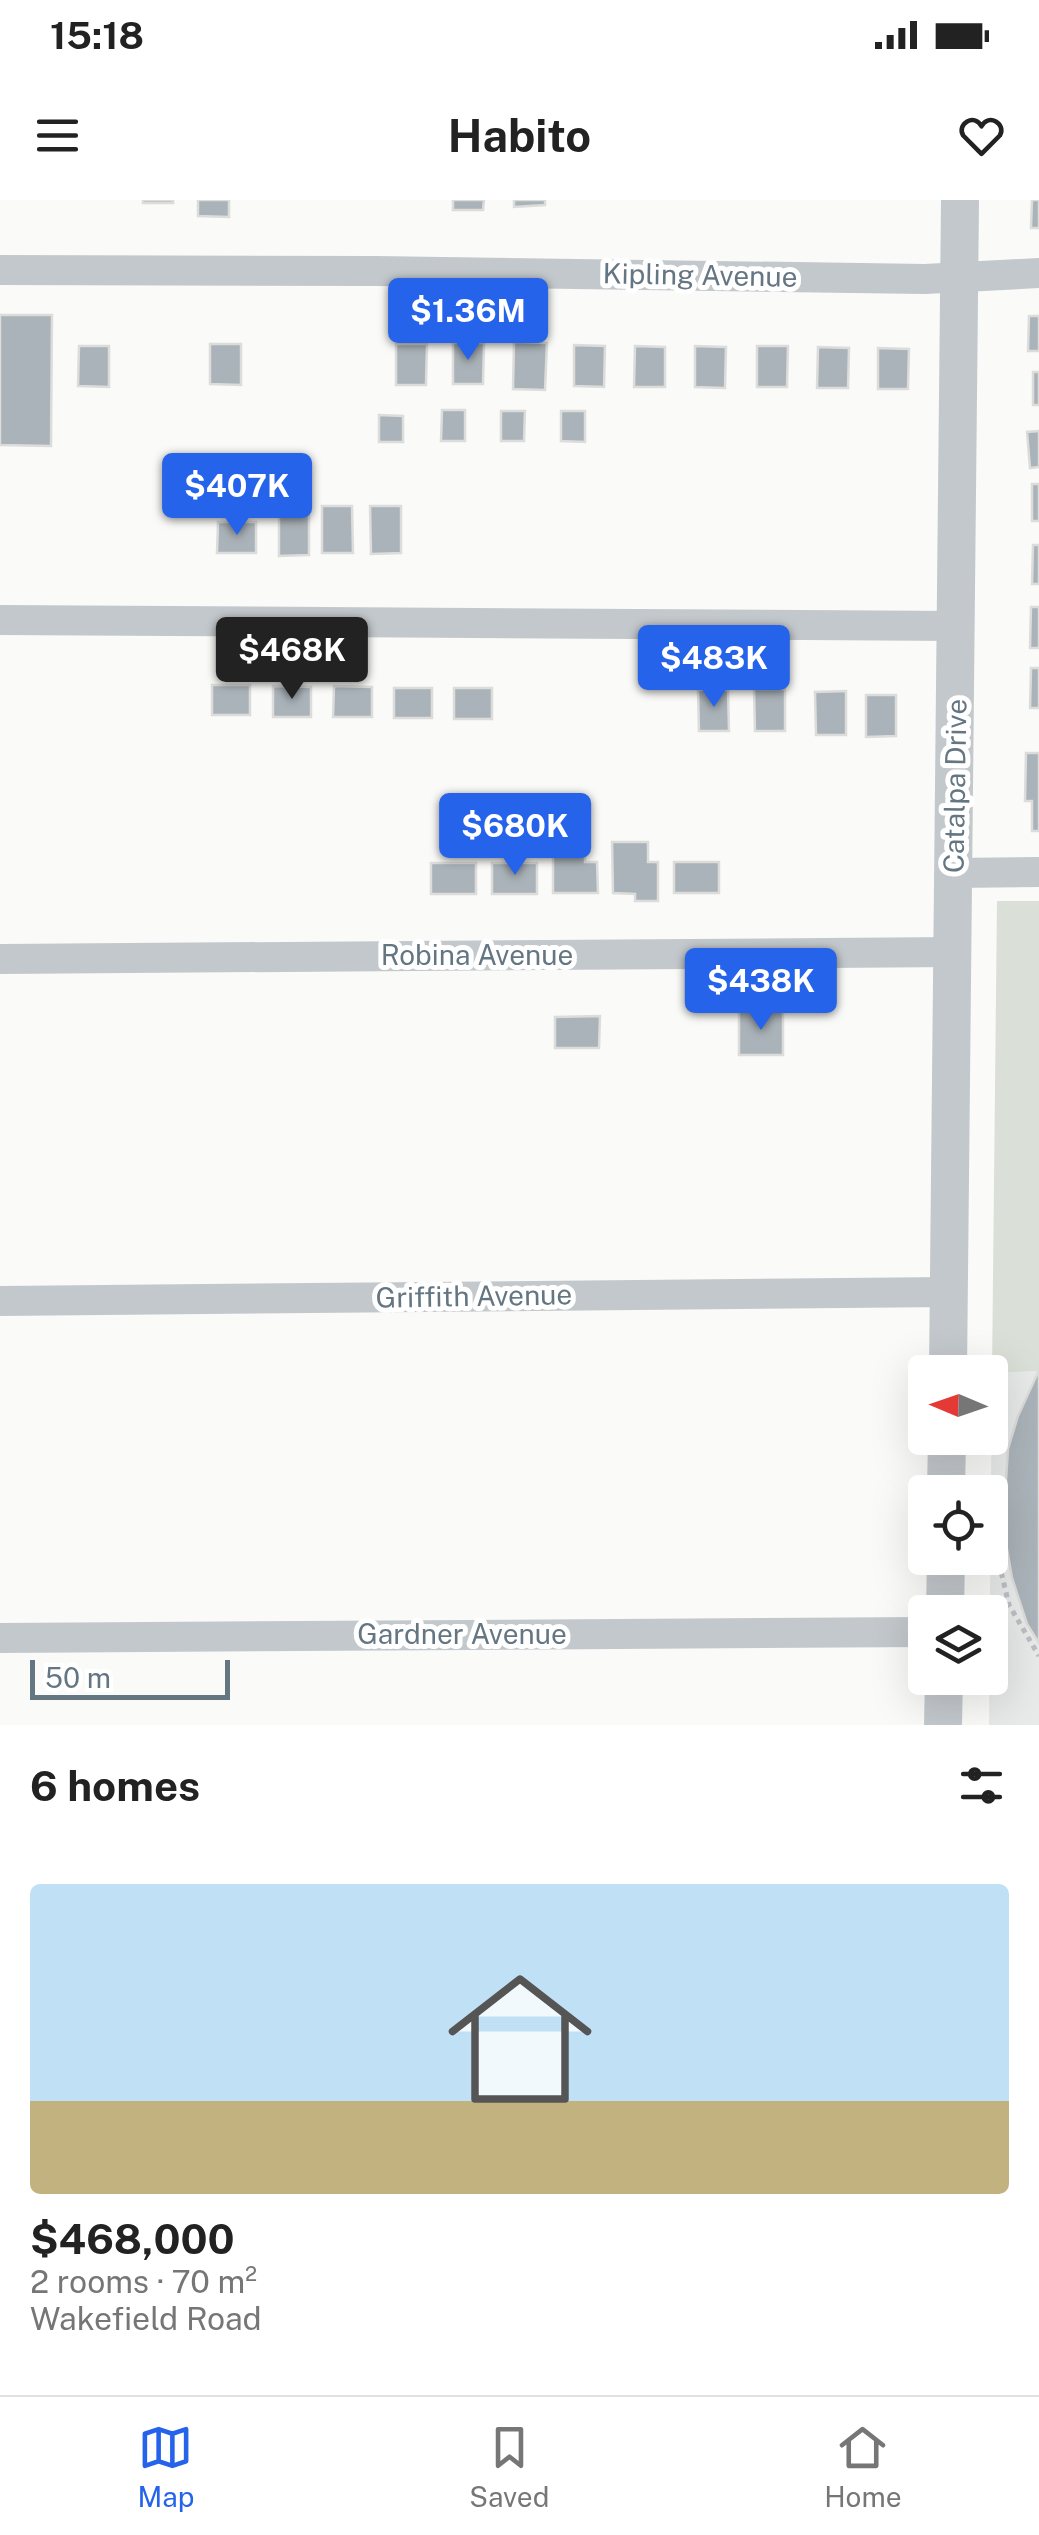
<!DOCTYPE html>
<meta charset="utf-8">
<style>
:root{--surface:#fff;--page:#f6f6f6;--text:#222;--muted:#767676;--line:#e0e0e0;--accent:#2563eb}
body{margin:0;font-family:"Public Sans",sans-serif;background:var(--page);color:var(--text);height:100vh;display:flex;flex-direction:column;font-size:38px;white-space:nowrap}
*{box-sizing:border-box;margin:0}
p{font-size:32px;color:var(--muted)}
.icon{flex:none;width:55px;height:55px;fill:none;stroke:currentColor;stroke-width:2;stroke-linecap:round;stroke-linejoin:round}
.map{position:relative;height:1525px;overflow:hidden}
.details{display:flex;flex-direction:column;background:var(--surface);flex:1}
.details>*{flex:none}
.needle{width:65px;rotate:272deg}
.controls{position:absolute;left:908px;top:1155px;display:grid;gap:20px}
.controls a{display:grid;place-items:center;width:100px;height:100px;border-radius:10px;background:var(--surface);box-shadow:0 10px 40px #0002;font-size:50px}
.scale{position:absolute;left:30px;bottom:25px;width:200px;box-sizing:border-box;padding-left:10px;border:5px solid #657683;border-top:0;font-size:28px;line-height:35px;white-space:nowrap;color:#657683;-webkit-text-stroke:8px #fff;paint-order:stroke}
.price{position:absolute;translate:-50% -85px;padding:0 22px;border-radius:10px;background:var(--accent);color:#fff;font-size:32px;line-height:65px;filter:drop-shadow(0 2px 5px #0008)}
.price::after{content:'';position:absolute;left:50%;top:60px;width:30px;height:22px;margin-left:-15px;background:inherit;clip-path:polygon(0 0,100% 0,50% 100%)}
.price.on{background:#222;color:#fff}
ul{padding:0;list-style:none}
li{display:grid;align-content:center;gap:20px;height:530px;padding:0 30px}
li span{display:grid;place-items:center;height:310px;border-radius:10px;color:#555}
li>.icon{margin-inline-start:auto}
span .icon{width:180px;height:180px;fill:#fffc;stroke-width:1}
li b{font-size:42px}
h2{display:flex;justify-content:space-between;align-items:center;height:120px;padding:0 30px;font-size:42px}
.status{display:flex;justify-content:space-between;align-items:center;height:70px;padding:0 50px;background:var(--surface);direction:ltr}
.status svg{height:28px;fill:currentColor}
header{display:flex;justify-content:space-between;align-items:center;height:130px;padding:0 30px;background:var(--surface);font-size:45px;font-weight:700}
.dock{display:flex;justify-content:space-around;align-items:center;height:140px;border-top:2px solid var(--line);background:var(--surface);font-size:28px;color:var(--muted)}
.dock a{display:grid;justify-items:center;gap:5px}
.dock .on{color:var(--accent)}
.map>svg:first-child{display:block}
.built{fill:#e8e9e9}
.green{fill:#dadfd7}
.building{fill:#aab3b9;stroke:#dcdcda;stroke-width:2.5}
.lines{fill:none;stroke-linecap:round;stroke-linejoin:round}
.path{stroke:#bbbfc2;stroke-width:5;stroke-dasharray:5 5;stroke-linecap:butt}
.minor{stroke:#c3c8cc;stroke-width:30}
.tertiary{stroke:#c3c8cc;stroke-width:38}
.labels{text-anchor:middle;stroke-width:10;stroke-linejoin:round;paint-order:stroke}
.street-label{font-size:28px;fill:#657683;stroke:#fff}
</style>
<div class="status"><b>15:18</b><svg viewBox="0 0 49 12"><path d="M0 12V9h3v3zM5 12V6h3v6zM10 12V3h3v9zM15 12V0h3v12zM26 1h20v11H26zM47 4h2v5h-2z"/></svg></div>
<header><svg class="icon" aria-label="menu" viewBox="0 0 24 24"><path d="M4 6h16M4 12h16M4 18h16"/></svg>Habito<svg class="icon" aria-label="heart" viewBox="0 0 24 24"><path d="M12 20l-8-8c-3-5 5-10 8-4 3-6 11-1 8 4z"/></svg></header>
<div class="map">
<svg width="1039" height="1525" viewBox="0 0 1039 1525">
<rect width="100%" height="100%" fill="#fafaf8"/>
<!-- built -->
<path class="built" d="M1039 1171V1525H989L992 1173Z"/>
<!-- green -->
<path class="green" d="M997 701H1039V1171L992 1173Z"/>
<!-- building -->
<g class="building">
<rect x="143" y="0" width="30" height="3"/>
<path d="M198 0H229V17L198 16Z"/>
<path d="M453 0H484L483 10H453Z"/>
<path d="M514 0H545V5L514 7Z"/>
<path d="M1032 0H1039V28H1031Z"/>
<path d="M0 115H52L51 246 0 245Z"/>
<path d="M1029 116H1039V151H1028Z"/>
<path d="M514 142 547 143 545 190 513 189Z"/>
<path d="M453 143H484L483 184H453Z"/>
<path d="M210 144H241V185L210 184Z"/>
<path d="M396 144H427L426 185H396Z"/>
<path d="M574 145 605 146 604 187 574 186Z"/>
<path d="M79 146H109V187L78 186Z"/>
<path d="M635 146 665 147V187H634Z"/>
<path d="M695 146 726 147 725 188 695 187Z"/>
<path d="M757 146H788L787 187H757Z"/>
<path d="M818 147 849 148 848 188H817Z"/>
<path d="M878 148 909 149 908 189H878Z"/>
<rect x="1033" y="172" width="6" height="33"/>
<path d="M442 210H465V241H441Z"/>
<path d="M501 211H525L524 241H501Z"/>
<path d="M561 211H585V242L561 241Z"/>
<path d="M379 215 403 216V242H379Z"/>
<path d="M1039 231V267L1030 268 1027 232Z"/>
<rect x="1032" y="284" width="7" height="37"/>
<path d="M322 306H352L353 353H322Z"/>
<path d="M370 306H401V353L371 354Z"/>
<path d="M279 308H309V355L279 356Z"/>
<path d="M218 322H256V353H217Z"/>
<path d="M1033 345H1039V384H1032Z"/>
<path d="M1031 407H1039V448H1030Z"/>
<path d="M1031 468H1039V508H1030Z"/>
<rect x="212" y="485" width="38" height="30"/>
<path d="M273 486 311 487V517H273Z"/>
<path d="M334 486 372 487V517H333Z"/>
<rect x="394" y="488" width="38" height="30"/>
<rect x="454" y="488" width="38" height="31"/>
<path d="M754 489H785V531H755Z"/>
<path d="M698 490H728L729 531H699Z"/>
<path d="M846 491V535H816L815 492Z"/>
<path d="M866 495H896V536L866 537Z"/>
<path d="M1026 553H1039V631H1032V601H1025Z"/>
<path d="M553 641H585V662H597L598 693H553Z"/>
<path d="M612 642H648V662H658V701H635V694L613 693Z"/>
<rect x="674" y="662" width="45" height="31"/>
<rect x="431" y="663" width="45" height="31"/>
<rect x="492" y="663" width="45" height="31"/>
<rect x="739" y="811" width="44" height="44"/>
<path d="M600 816 599 848H555V817Z"/>
<path d="M1039 1170V1443L1027 1424 1012 1378 1003 1326 1008 1249 1018 1216Z"/>
</g>
<g class="lines">
<!-- path -->
<g class="path">
<path d="M990 1308 997 1311 998 1359 1009 1405 1039 1456"/>
<path d="M977 1404 1009 1405"/>
</g>
<!-- minor -->
<g class="minor">
<path d="M0 70 376 71 925 79 1039 73"/>
<path d="M0 420 957 426"/>
<path d="M954 673 1039 672"/>
<path d="M0 759 954 752"/>
<path d="M0 1101 949 1092"/>
<path d="M0 1438 925 1432"/>
</g>
<!-- tertiary -->
<g class="tertiary">
<path d="M948 1172 960 0"/>
<path d="M946 1292 947 1238"/>
<path d="M945 1412 946 1358"/>
<path d="M943 1525 944 1478"/>
</g>
</g>
<g class="labels">
<!-- street labels -->
<g class="street-label">
<text transform="translate(700 75) rotate(1)" y="10">Kipling Avenue</text>
<text transform="translate(955 586) rotate(-89)" y="10">Catalpa Drive</text>
<text x="477" y="765">Robina Avenue</text>
<text transform="translate(474 1096) rotate(-1)" y="10">Griffith Avenue</text>
<text x="462" y="1444">Gardner Avenue</text>
</g>
</g>
</svg>
<div class="controls">
<a><svg class="needle" viewBox="-14 -14 28 28"><path d="M0-13l5 13h-10z" fill="#e53935"/><path d="M0 13l5-13h-10z" fill="#767676"/></svg></a>
<a><svg class="icon" aria-label="locate" viewBox="0 0 24 24"><circle cx="12" cy="12" r="6"/><path d="M12 2v4M12 18v4M2 12h4M18 12h4"/></svg></a>
<a><svg class="icon" aria-label="layers" viewBox="0 0 24 24"><path d="M12 4l9 5-9 5-9-5zM3 14l9 5 9-5"/></svg></a>
</div>
<div class="scale">50 m</div>
<b class="price" style="left:468px;top:163px">$1.36M</b>
<b class="price" style="left:237px;top:338px">$407K</b>
<b class="price on" style="left:292px;top:502px">$468K</b>
<b class="price" style="left:714px;top:510px">$483K</b>
<b class="price" style="left:515px;top:678px">$680K</b>
<b class="price" style="left:761px;top:833px">$438K</b>
</div>
<section class="details">
<h2>6 homes<svg class="icon" aria-label="filters" viewBox="0 0 24 24"><path d="M4 7h16M4 17h16"/><circle cx="9" cy="7" r="2"/><circle cx="15" cy="17" r="2"/></svg></h2>
<ul>
<li><span style="background:linear-gradient(#bfe0f5 70%,#c2b280 0)"><svg class="icon" aria-label="home" viewBox="0 0 24 24"><path d="M3 11l9-7 9 7M6 9v11h12V9"/></svg></span><div><b>$468,000</b><p>2 rooms · 70 m²</p><p>Wakefield Road</p></div></li>
</ul>
</section>
<nav class="dock">
<a class="on"><svg class="icon" aria-label="map" viewBox="0 0 24 24"><path d="M3 6l6-2 6 2 6-2v14l-6 2-6-2-6 2zM9 4v14M15 6v14"/></svg>Map</a>
<a><svg class="icon" aria-label="saved" viewBox="0 0 24 24"><path d="M7 4h10v16l-5-4-5 4z"/></svg>Saved</a>
<a><svg class="icon" aria-label="home" viewBox="0 0 24 24"><path d="M3 11l9-7 9 7M6 9v11h12V9"/></svg>Home</a>
</nav>
